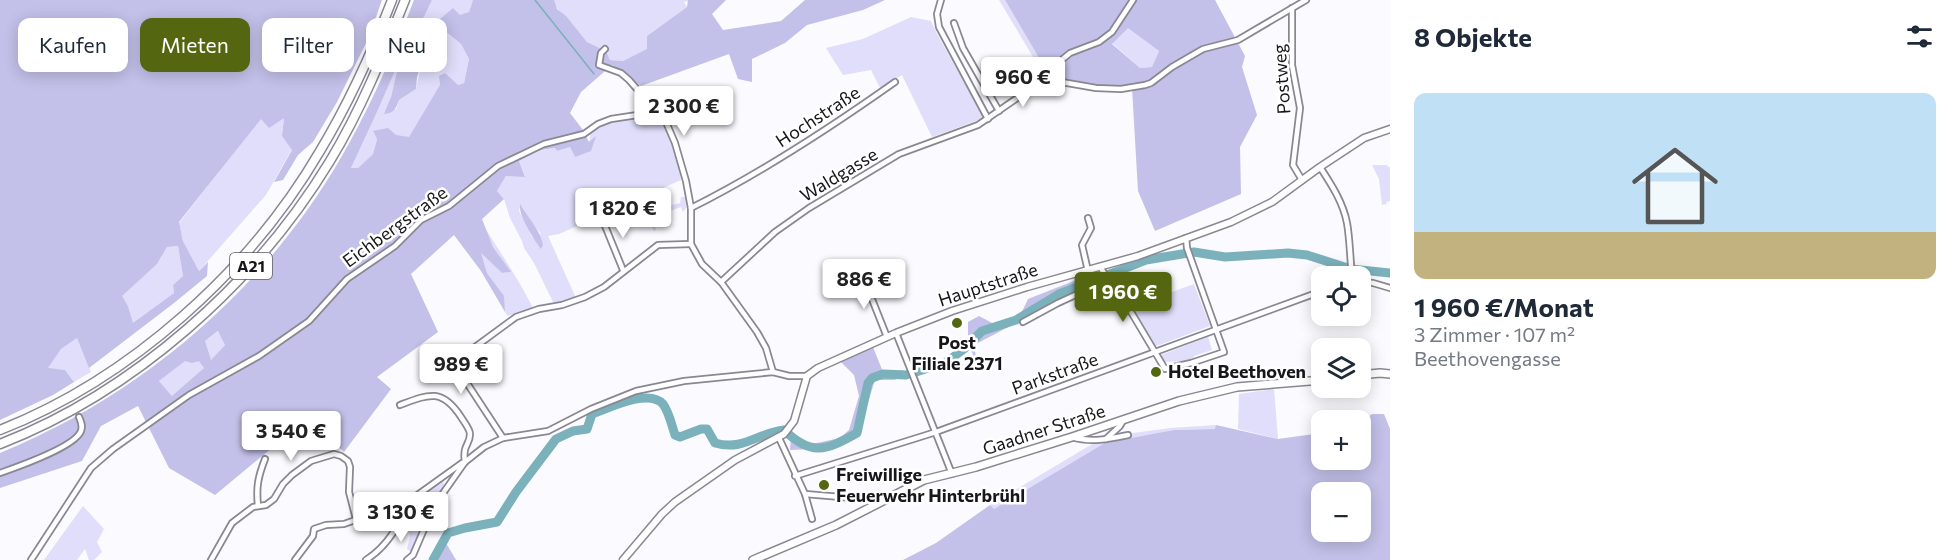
<!DOCTYPE html>
<html lang="de">
<meta charset="utf-8">
<style>
:root{--surface:#fff;--page:#f6f6f7;--text:#1f2937;--muted:#747a83;--accent:#546610}
body{margin:0;font-family:Commissioner,sans-serif;background:var(--page);color:var(--text);height:100vh;display:flex;flex-direction:column;font-size:22px;white-space:nowrap}
*{box-sizing:border-box;margin:0}
p{font-size:20px;color:var(--muted)}
.icon{flex:none;width:33px;height:33px;fill:none;stroke:currentColor;stroke-width:2;stroke-linecap:round;stroke-linejoin:round}
.map{position:relative;flex:1;overflow:hidden}
.details{display:flex;flex-direction:column;background:var(--surface);width:570px}
.details>*{flex:none}
.top-card{position:absolute;left:18px;top:18px;width:570px;height:54px;display:flex;gap:12px}
.tools{position:absolute;left:1311px;top:266px;display:grid;gap:12px}
.tools a{display:grid;place-items:center;width:60px;height:60px;border-radius:12px;background:var(--surface);box-shadow:0 3px 15px #0003;font-size:30px}
.price{position:absolute;translate:-50% -51px;padding:0 14px;border-radius:6px;background:#fff;color:#222;font-size:20px;line-height:39px;filter:drop-shadow(0 2px 3px #0008)}
.price::after{content:'';position:absolute;left:50%;top:36px;width:18px;height:14px;margin-left:-9px;background:inherit;clip-path:polygon(0 0,100% 0,50% 100%)}
.price.active{background:var(--accent);color:#fff}
ul{padding:0;list-style:none}
li{display:grid;align-content:center;gap:12px;height:318px;padding:0 24px}
li span{display:grid;place-items:center;height:186px;border-radius:12px;color:#555}
li>.icon{margin-inline-start:auto}
span .icon{width:108px;height:108px;fill:#fffc;stroke-width:1}
li b{font-size:26px}
h2{display:flex;justify-content:space-between;align-items:center;height:72px;padding:0 24px;font-size:26px}
.tag{padding:0 21px;border-radius:12px;background:var(--surface);box-shadow:0 3px 15px #0003;font-size:21px;line-height:54px}
.tag.active{background:var(--accent);color:#fff}
main{display:flex;flex:1;min-height:0}
.map>svg:first-child{display:block}
.green{fill:#e0defa;fill-rule:evenodd}
.forest{fill:#c3c0e9;fill-rule:evenodd}
.lines{fill:none;stroke-linecap:round;stroke-linejoin:round}
.stream{stroke:#7bb1bb;stroke-width:1.5}
.river{stroke:#7bb1bb;stroke-width:9}
.street-casing{stroke:#898892;stroke-width:8}
.secondary-casing{stroke:#898892;stroke-width:9}
.primary-casing{stroke:#898892;stroke-width:10}
.highway-casing{stroke:#898892;stroke-width:11}
.street{stroke:#fff;stroke-width:4.5}
.secondary{stroke:#fff;stroke-width:6}
.primary{stroke:#fff;stroke-width:7}
.highway{stroke:#fff;stroke-width:8}
.poi-dot{fill:#546610;stroke:#fff;stroke-width:2}
.labels{text-anchor:middle;stroke-width:5;stroke-linejoin:round;paint-order:stroke}
.shield{fill:#fff;stroke:#5d5c5f;stroke-width:1.5}
.shield-label{font-size:16px;font-weight:bold;fill:#17161a}
.street-label{font-size:18px;fill:#17161a;stroke:#fff}
.poi-label{font-size:18px;font-weight:bold;fill:#17161a;stroke:#fff;text-anchor:start}
</style>
<main>
<div class="map">
<svg width="1390" height="560" viewBox="0 0 1390 560">
<rect width="100%" height="100%" fill="#fbfaff"/>
<!-- green -->
<g class="green">
<path d="M432 0H473L469 12 440 27 461 44 469 59 464 83 458 85H441L409 138 373 132 377 138 373 154 358 168H351L377 112 402 53 391 97 396 110 399 100 416 89 423 57 409 43 416 22 424 17Z"/>
<path d="M550 0H697L684 2 687 7 647 36 648 49 623 61 610 60 606 51 587 42Z"/>
<path d="M999 0H1005L1049 75 1045 77Z"/>
<path d="M911 17 931 21 937 34 984 118 932 137 902 75 880 88 871 70 843 75 826 48 863 39Z"/>
<path d="M1128 27 1159 51 1152 67 1140 68 1112 43Z"/>
<path d="M654 115C667 121 680 165 681 180L559 234 548 236 576 298 560 303 553 302 534 263 524 248 522 241 510 218 504 199 497 191 506 176H525L519 161 540 150 555 148 557 151 570 147 575 157 595 137 589 143 591 129 611 119ZM520 205 530 220 541 234 532 237 519 211Z"/>
<path d="M261 118H284L282 136 292 149 266 195 199 271 183 241 179 223Z"/>
<path d="M1372 165H1387L1388 167H1390V201L1386 202 1387 204 1382 205 1379 179Z"/>
<path d="M653 197 660 208 680 203 681 197H686V208L683 212 681 207 656 216 658 220 653 222 656 230 654 231 648 220 654 210 652 198Z"/>
<path d="M485 228C502 255 519 280 533 308L508 316 505 312 503 296 487 273 480 252 502 273 510 272 493 247Z"/>
<path d="M178 246 183 276 173 285 174 293 133 324 128 306 121 296 157 264 167 247Z"/>
<path d="M1194 284 1210 326 1154 347 1131 307Z"/>
<path d="M219 331 225 345 210 361 205 341Z"/>
<path d="M1208 337 1212 350 1194 356 1192 361 1162 362 1158 356Z"/>
<path d="M77 338 91 372 74 382 65 370 47 369 61 349Z"/>
<path d="M185 360H199L204 368 173 397 159 381Z"/>
<path d="M1274 389 1278 439 1238 429 1239 394Z"/>
<path d="M1216 425V429L1174 430 993 509 990 505 1104 437 1170 428Z"/>
<path d="M443 479 444 486 429 507 411 552 407 549 410 536 407 523 403 520 410 505Z"/>
<path d="M83 506 104 529 97 542 102 552 94 560H89L85 549 77 560H44Z"/>
</g>
<!-- forest -->
<g class="forest">
<path d="M0 0H382L369 37 337 102 313 142 298 155 283 180 274 182 292 150 282 136 284 118 269 128 261 119 179 222 183 241 199 271 208 262 207 276 174 303 89 368 77 338 61 349 48 368 65 370 74 382 53 395 0 420ZM178 246 183 276 173 285 174 293 133 323 128 306 122 296 157 264 167 247Z"/>
<path d="M414 0H432L424 17 416 22 409 43 424 57 417 77 416 89 399 100C396 109 394 113 384 114L391 97 400 59 377 112 351 168H358L373 154 377 139 373 131 388 128 396 135 409 137 440 85 439 76 445 73 458 85 464 83 469 59 461 44 440 27V19L453 8 460 15 469 12 473 0H554L557 9 566 16 587 42 606 51 610 60 623 61 647 49V36L687 7 688 0H726L712 14 723 30 781 21 805 0H885L863 10 807 25 785 43 752 59V82L738 79 729 54 641 86 612 65 581 92 570 113 583 130 589 142 596 136 591 151 575 157 570 147 557 151 555 148 540 150 519 161 525 177 506 176 497 191 504 199 482 219 493 247 511 272 502 273 481 253 487 273 504 296 505 312 481 271 454 235 411 274 438 332 377 377 391 389 344 452 308 418 215 495 169 468 138 406 101 426 82 461 0 488V453C140 396 262 292 339 161 369 110 393 55 414 0ZM218 331 225 345 211 360 205 341ZM185 361 192 363 199 361 204 368 172 396 159 381Z"/>
<path d="M1005 0H1215L1245 56 1242 67 1257 115 1240 147 1241 194 1155 231 1138 191 1132 88C1105 85 1074 86 1049 75ZM1128 28 1159 51 1152 67 1140 68 1112 44Z"/>
<path d="M520 204C528 218 540 229 543 245L541 249C534 239 518 216 520 204Z"/>
<path d="M1094 273 1102 278 974 345 977 363 968 344V322L979 316 996 325 1019 318 1028 299Z"/>
<path d="M873 347 883 372 903 370 900 378 894 380H875L858 434 814 449 790 450 791 435 812 444 840 438 849 430 859 396 854 375 841 362Z"/>
<path d="M1372 414H1384L1390 429V560H903L936 543 990 505 994 509 1105 443 1174 430 1215 429 1216 425 1278 439 1321 433 1322 459H1360L1361 422ZM1322 492H1360V531H1322Z"/>
<path d="M446 543 456 560H436Z"/>
</g>
<g class="lines">
<!-- stream -->
<path class="stream" d="M535 0 594 74"/>
<!-- river -->
<path class="river" d="M433 560 448 533 465 528 497 522 516 492 556 439 573 431 587 429 592 414C609 408 649 388 663 404 669 412 672 426 675 435L680 437 701 429H707L715 443C744 451 757 433 784 430 811 456 825 451 857 433L868 383 872 378 883 374 906 375 945 363 964 349 982 331 1016 320 1059 294 1146 260 1194 252 1225 257 1288 253 1307 255 1351 269 1390 273"/>
<!-- street casing -->
<g class="street-casing">
<g id="street">
<path d="M941 0 937 14 939 27 988 119"/>
<path d="M1292 8V65L1300 108 1293 165 1302 180"/>
<path d="M954 23 963 48 999 111"/>
<path d="M605 49 601 53 599 65 621 73 629 80 666 122 675 143 686 181 691 208V244L702 264 721 282 757 332 766 348 773 372"/>
<path d="M1050 80 1058 63 1070 53 1099 42 1112 32 1133 0"/>
<path d="M1320 167C1331 184 1343 202 1347 223 1350 240 1350 258 1352 276"/>
<path d="M691 208C763 172 830 128 895 82"/>
<path d="M601 216 623 270"/>
<path d="M1101 268 1108 280 1115 285 1165 369 1191 363 1224 352 1187 248 1186 238"/>
<path d="M1088 271 1082 245 1091 228 1088 218"/>
<path d="M862 274 887 337"/>
<path d="M721 282 775 232 809 208 899 154 978 125 1023 94 1041 86 1050 80 1096 88 1121 89 1145 85 1151 83 1172 67 1203 49 1238 40 1306 0"/>
<path d="M1360 282 1373 283 1390 288"/>
<path d="M1023 322 1058 303 1108 280"/>
<path d="M896 333 952 474"/>
<path d="M400 405C429 394 442 388 461 417 464 422 470 429 470 434 470 445 462 445 465 462"/>
<path d="M1072 437C1091 443 1109 439 1128 435"/>
<path d="M503 438 459 371 460 366 471 350 516 317 539 309 562 305 585 297 604 287 658 245 691 244"/>
<path d="M779 438 805 494 812 519"/>
<path d="M1106 439 1120 426 1124 419"/>
<path d="M0 473C17 467 75 447 81 431 83 425 81 422 79 417"/>
<path d="M795 476 936 432 1322 291"/>
<path d="M805 494 865 499 879 503"/>
<path d="M258 506C256 487 258 477 265 459"/>
<path d="M31 560 91 468 113 449 189 395 259 356 309 321 347 279 395 246 421 220 449 206 498 166 544 144 584 134 598 124 611 119 657 112"/>
<path d="M211 560 232 523 253 507 266 505 274 499 283 484 292 475 311 461 334 454 341 456 348 461 350 467 349 492 356 519"/>
<path d="M295 560 313 536 314 529 326 525 344 524 409 501 462 463"/>
<path d="M366 560C389 545 398 526 409 501"/>
<path d="M407 560 413 555 434 506 465 462 484 447 503 438 548 431 591 409 636 391 684 381 773 372 789 376H807"/>
</g>
</g>
<!-- secondary casing -->
<g class="secondary-casing">
<path id="secondary" d="M623 560 662 514 675 502 735 460 784 434 794 421 807 376 818 368 896 333 952 311 1027 287 1138 256 1231 222 1272 202 1320 167 1364 138 1390 129"/>
</g>
<!-- primary casing -->
<g class="primary-casing">
<g id="primary">
<path d="M1360 375 1380 373 1390 374"/>
<path d="M753 560 836 525 924 480 976 467 1072 437 1179 401 1237 387 1322 380"/>
</g>
</g>
<!-- highway casing -->
<g class="highway-casing">
<g id="highway">
<path d="M0 430C130 379 250 271 320 151 349 103 372 52 392 0"/>
<path d="M0 444C134 392 256 283 330 161 361 110 383 55 405 0"/>
</g>
</g>
<!-- street -->
<use href="#street" class="street"/>
<!-- secondary -->
<use href="#secondary" class="secondary"/>
<!-- primary -->
<use href="#primary" class="primary"/>
<!-- highway -->
<use href="#highway" class="highway"/>
</g>
<!-- markers -->
<g class="poi-dot">
<circle cx="957" cy="323" r="6"/>
<circle cx="1156" cy="372" r="6"/>
<circle cx="824" cy="485" r="6"/>
</g>
<g class="labels">
<!-- shield labels -->
<rect class="shield" x="230" y="253" width="42" height="26" rx="4.5"/>
<g class="shield-label">
<text x="251" y="272">A21</text>
</g>
<!-- street labels -->
<g class="street-label">
<text transform="translate(1282 79) rotate(-94)" y="6">Postweg</text>
<text transform="translate(818 117) rotate(-33)" y="6">Hochstraße</text>
<text transform="translate(839 175) rotate(-31)" y="6">Waldgasse</text>
<text transform="translate(395 227) rotate(-36)" y="6">Eichbergstraße</text>
<text transform="translate(988 285) rotate(-18)" y="6">Hauptstraße</text>
<text transform="translate(1055 374) rotate(-20)" y="6">Parkstraße</text>
<text transform="translate(1044 430) rotate(-18)" y="6">Gaadner Straße</text>
</g>
<!-- poi labels -->
<g class="poi-label">
<text x="957" y="349" text-anchor="middle">Post<tspan x="957" dy="21">Filiale 2371</tspan></text>
<text x="1168" y="378">Hotel Beethoven</text>
<text x="836" y="481">Freiwillige<tspan x="836" dy="21">Feuerwehr Hinterbrühl</tspan></text>
</g>
</g>
</svg>
<div class="tools">
<a><svg class="icon" aria-label="locate" viewBox="0 0 24 24"><circle cx="12" cy="12" r="6"/><path d="M12 2v4M12 18v4M2 12h4M18 12h4"/></svg></a>
<a><svg class="icon" aria-label="layers" viewBox="0 0 24 24"><path d="M12 4l9 5-9 5-9-5zM3 14l9 5 9-5"/></svg></a>
<a>+</a>
<a>−</a>
</div>
<b class="price" style="left:1023px;top:108px">960 €</b>
<b class="price" style="left:684px;top:137px">2 300 €</b>
<b class="price" style="left:623px;top:239px">1 820 €</b>
<b class="price" style="left:864px;top:310px">886 €</b>
<b class="price active" style="left:1123px;top:323px">1 960 €</b>
<b class="price" style="left:461px;top:395px">989 €</b>
<b class="price" style="left:291px;top:462px">3 540 €</b>
<b class="price" style="left:401px;top:543px">3 130 €</b>
<div class="top-card">
<a class="tag">Kaufen</a>
<a class="tag active">Mieten</a>
<a class="tag">Filter</a>
<a class="tag">Neu</a>
</div>
</div>
<section class="details">
<h2>8 Objekte<svg class="icon" aria-label="filters" viewBox="0 0 24 24"><path d="M4 7h16M4 17h16"/><circle cx="9" cy="7" r="2"/><circle cx="15" cy="17" r="2"/></svg></h2>
<ul>
<li><span style="background:linear-gradient(#bfe0f5 75%,#c2b280 0)"><svg class="icon" aria-label="home" viewBox="0 0 24 24"><path d="M3 11l9-7 9 7M6 9v11h12V9"/></svg></span><div><b>1 960 €/Monat</b><p>3 Zimmer · 107 m²</p><p>Beethovengasse</p></div></li>
</ul>
</section>
</main>
